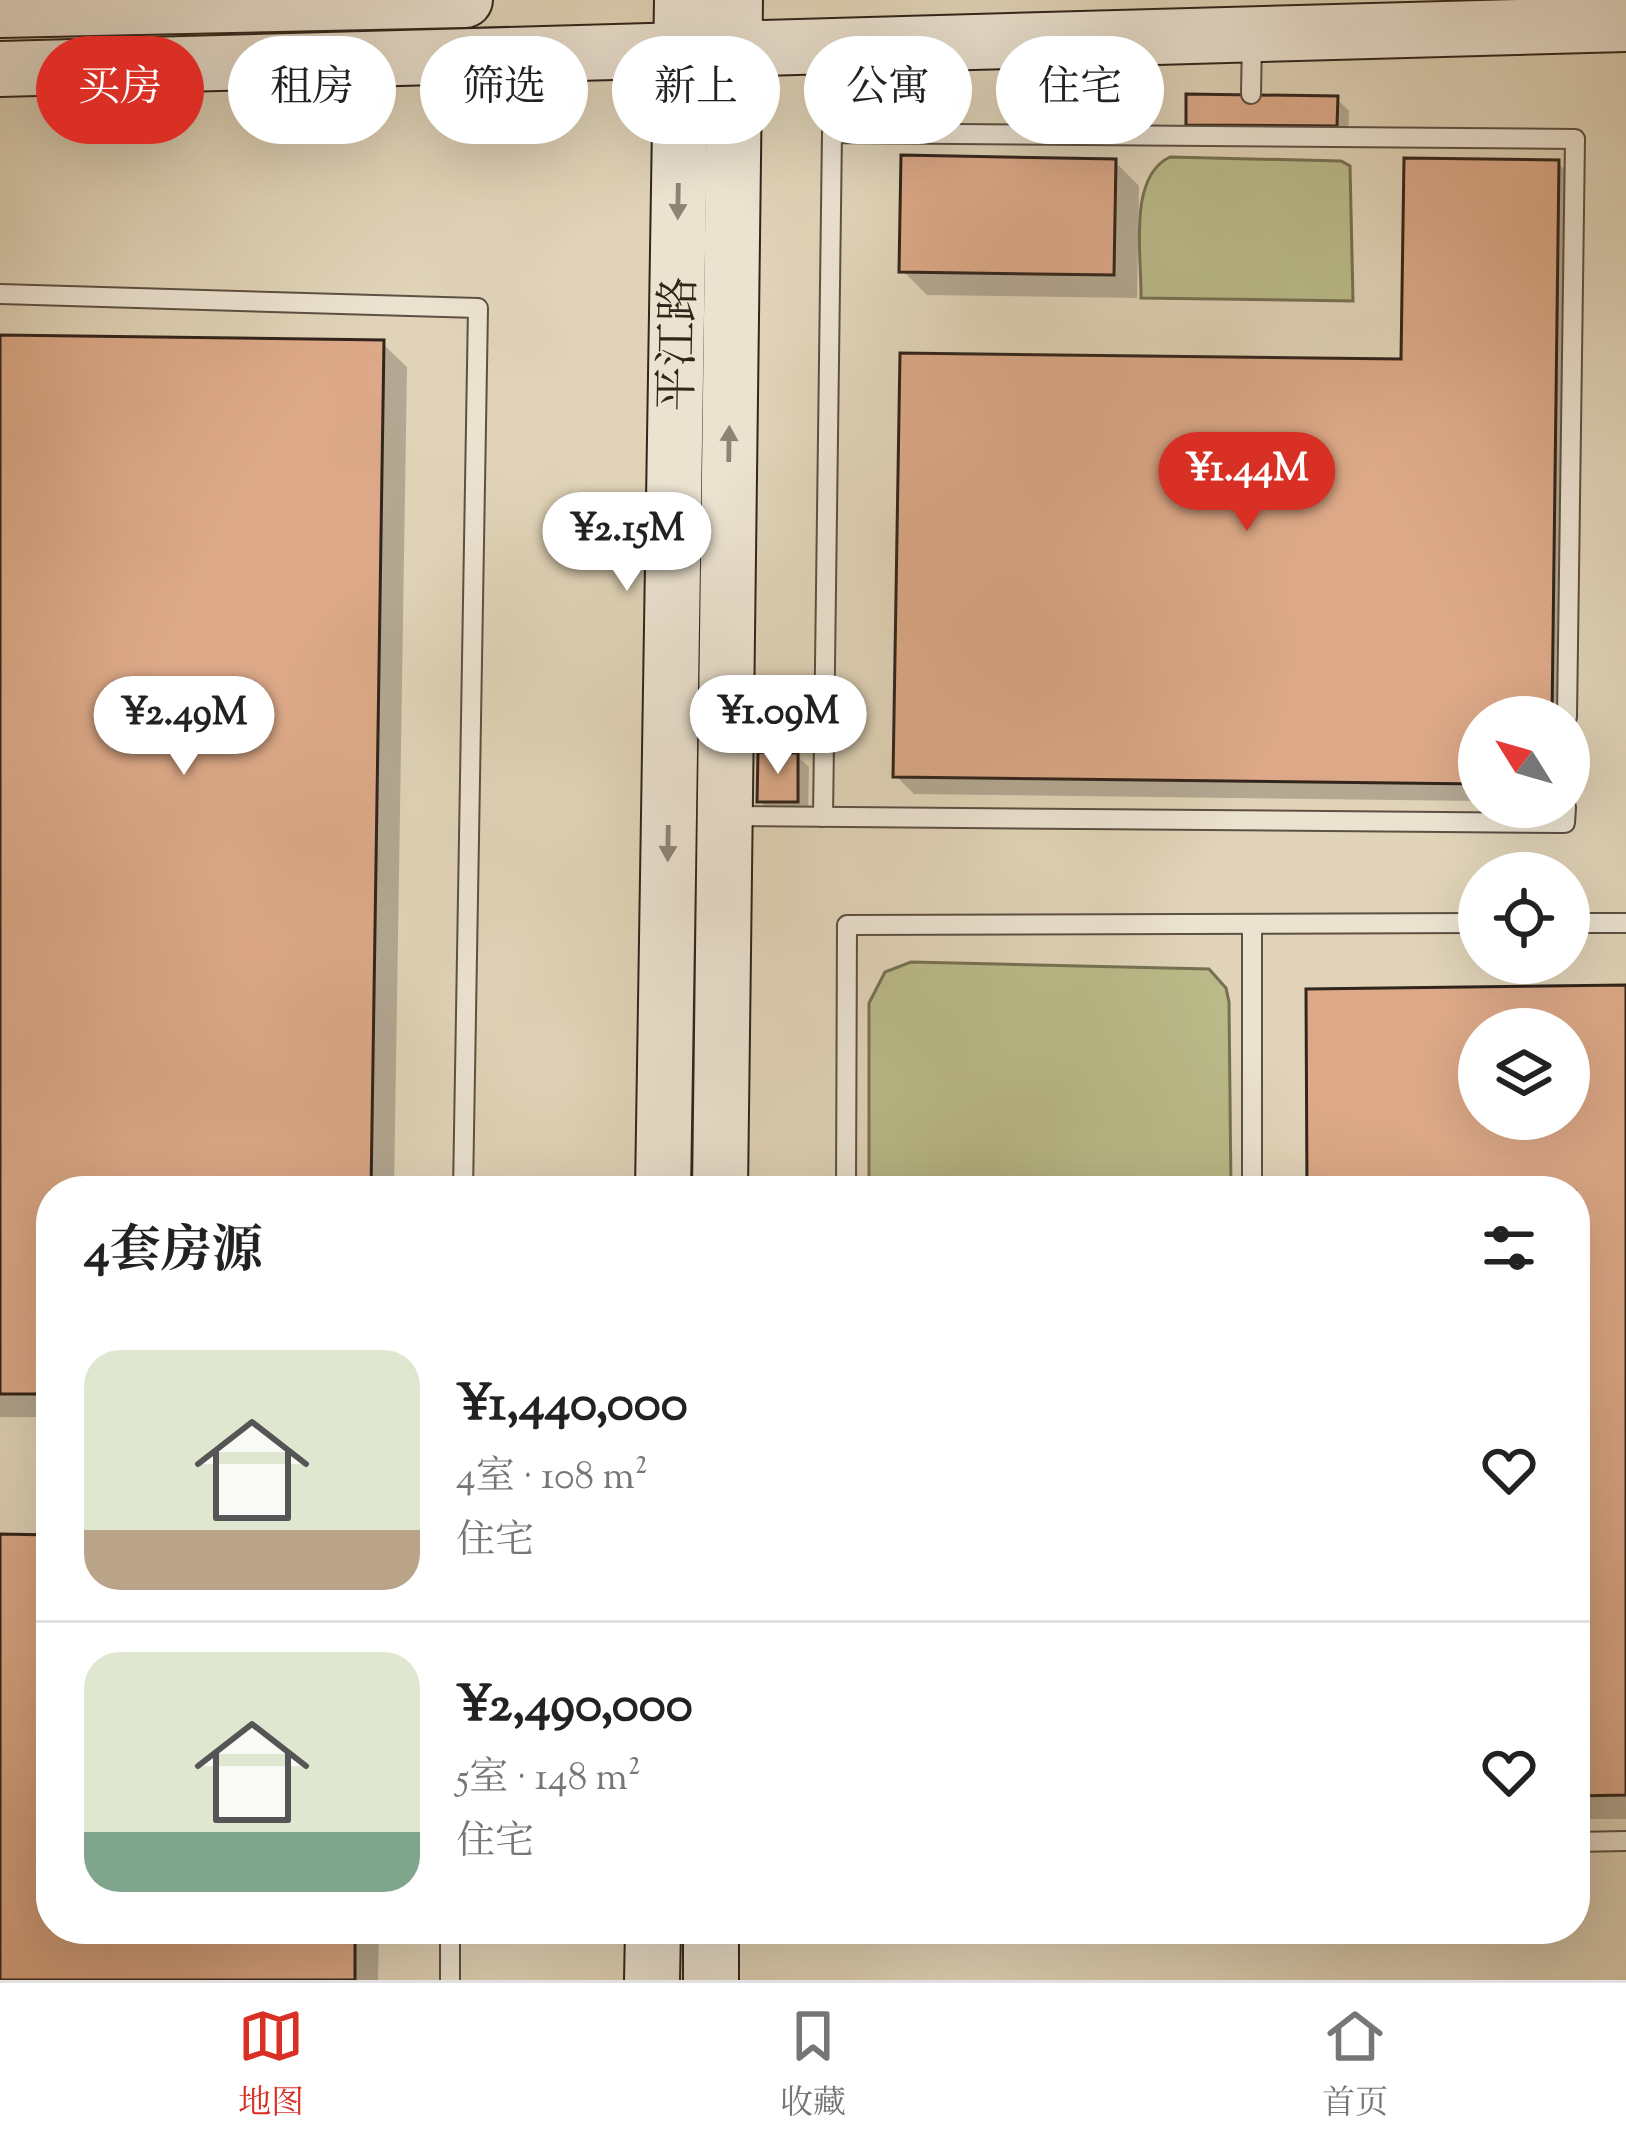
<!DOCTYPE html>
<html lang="zh">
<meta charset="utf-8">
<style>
:root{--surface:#fff;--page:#f6f6f6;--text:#222;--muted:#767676;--line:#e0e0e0;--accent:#d93025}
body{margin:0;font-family:"Sorts Mill Goudy","Noto Serif SC",serif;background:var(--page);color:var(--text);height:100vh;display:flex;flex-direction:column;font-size:45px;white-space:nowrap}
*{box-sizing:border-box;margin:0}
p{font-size:39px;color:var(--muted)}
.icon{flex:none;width:66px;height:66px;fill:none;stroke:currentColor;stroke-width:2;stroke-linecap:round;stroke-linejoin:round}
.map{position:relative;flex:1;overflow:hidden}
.panel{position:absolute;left:36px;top:1176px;width:1554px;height:768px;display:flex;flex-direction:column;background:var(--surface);border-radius:48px;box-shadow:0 12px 48px #0002}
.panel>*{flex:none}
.banner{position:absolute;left:36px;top:36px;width:1554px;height:108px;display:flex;gap:24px}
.needle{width:78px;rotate:307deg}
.buttons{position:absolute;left:1458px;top:696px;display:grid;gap:24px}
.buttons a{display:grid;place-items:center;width:132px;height:132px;border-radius:50%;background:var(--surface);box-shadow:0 12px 48px #0002;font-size:60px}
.price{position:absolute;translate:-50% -102px;padding:0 27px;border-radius:42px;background:#fff;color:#222;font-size:39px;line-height:78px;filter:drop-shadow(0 3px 6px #0008)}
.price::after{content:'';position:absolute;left:50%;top:72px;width:36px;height:27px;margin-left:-18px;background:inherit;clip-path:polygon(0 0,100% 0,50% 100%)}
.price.active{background:var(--accent);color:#fff}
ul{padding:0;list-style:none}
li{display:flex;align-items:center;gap:36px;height:300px;padding:0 48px}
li+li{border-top:3px solid var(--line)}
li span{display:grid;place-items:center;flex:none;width:336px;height:240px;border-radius:36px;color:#555}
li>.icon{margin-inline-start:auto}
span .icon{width:144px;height:144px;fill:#fffc;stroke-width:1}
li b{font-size:51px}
h2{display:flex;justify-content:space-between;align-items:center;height:144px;padding:0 48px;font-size:51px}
.pill{padding:0 42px;border-radius:54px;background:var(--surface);box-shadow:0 12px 48px #0002;font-size:42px;line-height:108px}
.pill.active{background:var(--accent);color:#fff}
.menu{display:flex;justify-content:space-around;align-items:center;height:168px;border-top:3px solid var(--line);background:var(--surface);font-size:33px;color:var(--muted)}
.menu a{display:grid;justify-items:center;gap:6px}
.menu .active{color:var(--accent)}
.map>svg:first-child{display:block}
.green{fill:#baba89;stroke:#767052;stroke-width:3}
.shadow{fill:#0003;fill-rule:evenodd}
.building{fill:#dca887;stroke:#32251c;stroke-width:3;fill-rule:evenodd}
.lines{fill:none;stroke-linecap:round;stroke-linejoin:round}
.lane-casing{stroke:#5e5043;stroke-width:22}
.secondary-casing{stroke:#32251c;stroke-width:58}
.lane{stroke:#ebe2d0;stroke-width:18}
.secondary{stroke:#ebe2d0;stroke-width:54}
.oneway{fill:#8e8476}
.labels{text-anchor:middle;stroke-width:9;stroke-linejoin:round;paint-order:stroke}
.street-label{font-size:45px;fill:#32251c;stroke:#ebe2d0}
</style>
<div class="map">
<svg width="1626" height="1980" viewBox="0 0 1626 1980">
<rect width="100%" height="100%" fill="#e0d3b7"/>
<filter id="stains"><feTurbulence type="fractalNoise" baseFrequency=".00167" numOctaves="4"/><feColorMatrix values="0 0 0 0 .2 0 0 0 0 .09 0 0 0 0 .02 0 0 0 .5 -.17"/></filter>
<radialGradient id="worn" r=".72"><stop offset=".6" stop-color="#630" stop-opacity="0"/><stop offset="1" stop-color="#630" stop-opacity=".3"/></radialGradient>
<!-- green -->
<g class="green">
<path d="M1170 157 1341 161 1350 166 1353 301 1141 298C1142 257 1127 177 1170 157Z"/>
<path d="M911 962 1209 969 1226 988 1229 1002 1231 1191H869V1003L885 972Z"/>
</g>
<!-- shadow -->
<g class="shadow">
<path d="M1337 99 1349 111 1348 137 1201 135 1189 123Z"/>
<path d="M1115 162 1139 186 1137 298 927 295 902 270Z"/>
<path d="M1558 163 1576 181 1569 777V717H1479V801L914 794 896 776 1404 362Z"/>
<path d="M0 338 382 343 407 367 394 1191H51V1417H0Z"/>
<path d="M797 756 809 767 808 813H772L760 801Z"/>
<path d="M1626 988V1819H1575V1191H1310L1309 992ZM1479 1029H1569V1119H1479Z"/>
<path d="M0 1537 51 1538V1929H379L378 1980H0Z"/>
</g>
<!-- building -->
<g class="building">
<path d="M1186 94 1338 96 1337 126 1186 125Z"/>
<path d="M901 155 1116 159 1114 275 899 272Z"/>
<path d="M1404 158 1559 160 1552 717H1479V784L893 777 900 353 1401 359Z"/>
<path d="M0 335 384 340 371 1191H51V1394H0Z"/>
<path d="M758 752 798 753V802H757Z"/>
<path d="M1626 985V1795L1575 1796V1191H1307L1306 989ZM1479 1029H1569V1119H1479Z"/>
<path d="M0 1534 51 1535V1929H355V1980H0Z"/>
</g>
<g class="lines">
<!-- lane casing -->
<g class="lane-casing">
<g id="lane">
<path d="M1251 94 1252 39"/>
<path d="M0 294 478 308 463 1191"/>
<path d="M730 816 1565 823 1566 807"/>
<path d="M823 817 832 133 1575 139 1567 717"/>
<path d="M1569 923H1626"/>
<path d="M1252 924V1191"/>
<path d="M846 1191 847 925 1479 923"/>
<path d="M1575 1842 1626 1841"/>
<path d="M450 1980V1929"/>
</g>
</g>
<!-- secondary casing -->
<g class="secondary-casing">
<g id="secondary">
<path d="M0 10 465 0"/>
<path d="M0 69 1626 24"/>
<path d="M663 1191 682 0"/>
<path d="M720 1191 735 0"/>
<path d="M652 1980 653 1929"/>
<path d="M711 1980V1929"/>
</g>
</g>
<!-- lane -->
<use href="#lane" class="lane"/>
<!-- secondary -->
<use href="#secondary" class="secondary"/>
</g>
<!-- one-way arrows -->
<defs><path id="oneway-solid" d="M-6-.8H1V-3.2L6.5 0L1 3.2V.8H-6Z" transform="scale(3)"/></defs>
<g class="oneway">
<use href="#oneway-solid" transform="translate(678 201) rotate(91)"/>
<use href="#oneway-solid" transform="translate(729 444) rotate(-89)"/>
<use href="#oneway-solid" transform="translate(668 843) rotate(91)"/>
</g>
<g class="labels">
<!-- street labels -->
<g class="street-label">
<text transform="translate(676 344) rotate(-89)" y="16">平江路</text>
</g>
</g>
<rect width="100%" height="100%" filter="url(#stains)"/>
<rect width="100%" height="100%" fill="url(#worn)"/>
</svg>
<div class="buttons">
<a><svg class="needle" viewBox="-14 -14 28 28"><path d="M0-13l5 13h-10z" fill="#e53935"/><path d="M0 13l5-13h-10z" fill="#767676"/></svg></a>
<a><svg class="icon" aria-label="locate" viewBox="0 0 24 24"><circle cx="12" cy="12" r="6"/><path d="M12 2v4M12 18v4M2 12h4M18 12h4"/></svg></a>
<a><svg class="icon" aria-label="layers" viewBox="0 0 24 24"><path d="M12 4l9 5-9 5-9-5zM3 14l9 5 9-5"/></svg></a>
</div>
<b class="price active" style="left:1247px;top:534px">¥1.44M</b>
<b class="price" style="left:627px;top:594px">¥2.15M</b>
<b class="price" style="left:778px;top:777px">¥1.09M</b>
<b class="price" style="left:184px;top:778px">¥2.49M</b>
<div class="banner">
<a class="pill active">买房</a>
<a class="pill">租房</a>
<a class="pill">筛选</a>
<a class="pill">新上</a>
<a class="pill">公寓</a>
<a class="pill">住宅</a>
</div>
<section class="panel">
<h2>4套房源<svg class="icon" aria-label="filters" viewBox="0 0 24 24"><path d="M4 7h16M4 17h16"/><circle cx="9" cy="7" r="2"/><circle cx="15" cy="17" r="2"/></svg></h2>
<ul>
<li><span style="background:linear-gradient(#dfe7d0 75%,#b9a48a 0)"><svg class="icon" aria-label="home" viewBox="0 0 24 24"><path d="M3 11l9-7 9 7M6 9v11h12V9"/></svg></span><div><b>¥1,440,000</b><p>4室 · 108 m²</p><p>住宅</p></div><svg class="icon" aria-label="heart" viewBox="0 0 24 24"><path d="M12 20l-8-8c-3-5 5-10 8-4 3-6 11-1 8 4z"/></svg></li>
<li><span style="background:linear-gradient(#dfe7d0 75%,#7fa58c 0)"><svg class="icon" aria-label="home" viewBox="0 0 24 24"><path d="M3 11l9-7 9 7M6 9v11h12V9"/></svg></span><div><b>¥2,490,000</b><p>5室 · 148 m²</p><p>住宅</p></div><svg class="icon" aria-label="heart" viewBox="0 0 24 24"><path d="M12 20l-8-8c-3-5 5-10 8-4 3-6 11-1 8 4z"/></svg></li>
</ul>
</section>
</div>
<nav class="menu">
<a class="active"><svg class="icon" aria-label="map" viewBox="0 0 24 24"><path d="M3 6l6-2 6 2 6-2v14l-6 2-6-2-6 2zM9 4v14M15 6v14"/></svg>地图</a>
<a><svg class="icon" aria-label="saved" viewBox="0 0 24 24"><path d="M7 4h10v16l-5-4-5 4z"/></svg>收藏</a>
<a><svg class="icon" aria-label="home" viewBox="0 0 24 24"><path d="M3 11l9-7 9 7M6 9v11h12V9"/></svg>首页</a>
</nav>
